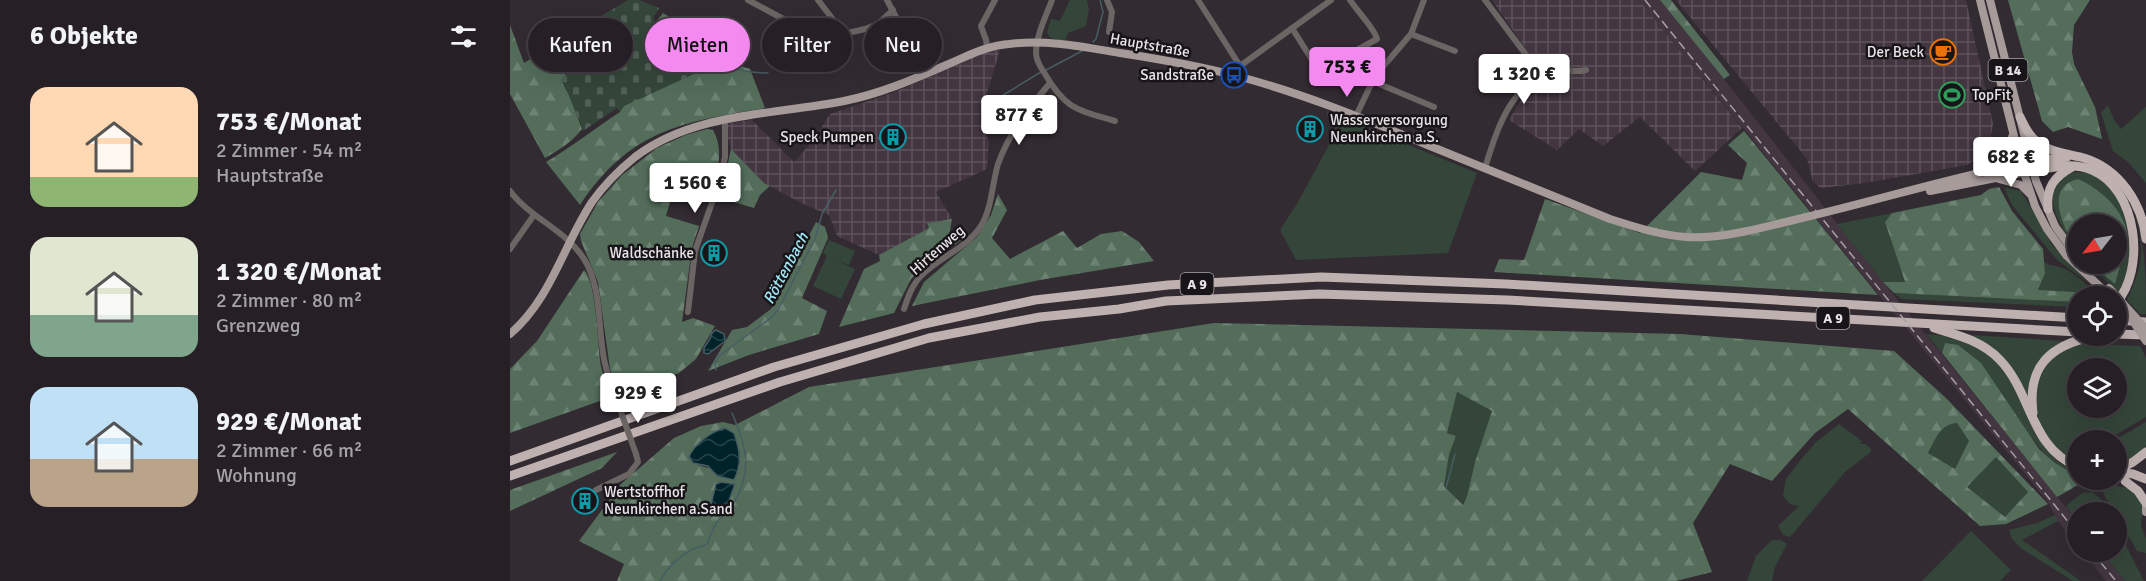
<!DOCTYPE html>
<html lang="de">
<meta charset="utf-8">
<style>
:root{--surface:#262026;--page:#322d32;--text:#f1f3f6;--muted:#a4a3a7;--line:#423e43;--accent:#f489f0}
body{margin:0;font-family:Signika,sans-serif;background:var(--page);color:var(--text);height:100vh;display:flex;flex-direction:column;font-size:22px;white-space:nowrap}
*{box-sizing:border-box;margin:0}
p{font-size:20px;color:var(--muted)}
.icon{flex:none;width:33px;height:33px;fill:none;stroke:currentColor;stroke-width:2;stroke-linecap:round;stroke-linejoin:round}
.map{position:relative;flex:1;overflow:hidden}
.drawer{display:flex;flex-direction:column;background:var(--surface);width:510px}
.drawer>*{flex:none}
.banner{position:absolute;left:18px;top:18px;width:570px;height:54px;display:flex;gap:12px}
.needle{width:39px;rotate:239deg}
.fabs{position:absolute;left:1557px;top:214px;display:grid;gap:12px}
.fabs a{display:grid;place-items:center;width:60px;height:60px;border-radius:50%;background:var(--surface);box-shadow:0 6px 24px #0002,0 0 0 2px var(--line);font-size:30px}
.price{position:absolute;translate:-50% -51px;padding:0 14px;border-radius:6px;background:#fff;color:#222;font-size:20px;line-height:39px;filter:drop-shadow(0 2px 3px #0008)}
.price::after{content:'';position:absolute;left:50%;top:36px;width:18px;height:14px;margin-left:-9px;background:inherit;clip-path:polygon(0 0,100% 0,50% 100%)}
.price.active{background:var(--accent);color:#111}
ul{padding:0;list-style:none}
li{display:flex;align-items:center;gap:18px;height:150px;padding:0 30px}
li span{display:grid;place-items:center;flex:none;width:168px;height:120px;border-radius:18px;color:#555}
li>.icon{margin-inline-start:auto}
span .icon{width:72px;height:72px;fill:#fffc;stroke-width:1}
li b{font-size:26px}
h2{display:flex;justify-content:space-between;align-items:center;height:72px;padding:0 30px;font-size:26px}
.chip{padding:0 21px;border-radius:27px;background:var(--surface);box-shadow:0 6px 24px #0002,0 0 0 2px var(--line);font-size:21px;line-height:54px}
.chip.active{background:var(--accent);color:#111}
main{display:flex;flex:1;min-height:0}
.map>svg:first-child{display:block}
.built{fill:#433641}
.industrial{fill:url(#industrial-grid)}
.green{fill:#344539;fill-rule:evenodd}
.forest{fill:url(#forest-firs);fill-rule:evenodd}
.cemetery{fill:url(#cemetery-stones)}
.water{fill:url(#water-waves);stroke:#465d63;stroke-width:1.5}
.lines{fill:none;stroke-linecap:round;stroke-linejoin:round}
.stream{stroke:#465d63;stroke-width:1.5}
.minor{stroke:#6b6564;stroke-width:6}
.major{stroke:#a79b9a;stroke-width:8}
.highway{stroke:#beb1af;stroke-width:9}
.rail{stroke:#a7a1a6;stroke-width:1.5;stroke-dasharray:9 4.5;stroke-linecap:butt}
.minor-bridge{stroke:#6b6564;stroke-width:6}
.major-bridge{stroke:#a79b9a;stroke-width:8}
.labels{text-anchor:middle;stroke-width:5;stroke-linejoin:round;paint-order:stroke}
.shield{fill:#181518;stroke:#aaa5a9;stroke-width:1.5}
.shield-label{font-size:14px;font-weight:bold;fill:#e8e3e7}
.street-label{font-size:15px;fill:#e8e3e7;stroke:#181518}
.poi-label{font-size:15px;fill:#e8e3e7;stroke:#181518;text-anchor:end}
.water-label{font-size:16px;font-style:italic;fill:#a2e7f8;stroke:#181518}
</style>
<main>
<section class="drawer">
<h2>6 Objekte<svg class="icon" aria-label="filters" viewBox="0 0 24 24"><path d="M4 7h16M4 17h16"/><circle cx="9" cy="7" r="2"/><circle cx="15" cy="17" r="2"/></svg></h2>
<ul>
<li><span style="background:linear-gradient(#ffd9b3 75%,#8fb573 0)"><svg class="icon" aria-label="home" viewBox="0 0 24 24"><path d="M3 11l9-7 9 7M6 9v11h12V9"/></svg></span><div><b>753 €/Monat</b><p>2 Zimmer · 54 m²</p><p>Hauptstraße</p></div></li>
<li><span style="background:linear-gradient(#dfe7d0 65%,#7fa58c 0)"><svg class="icon" aria-label="home" viewBox="0 0 24 24"><path d="M3 11l9-7 9 7M6 9v11h12V9"/></svg></span><div><b>1 320 €/Monat</b><p>2 Zimmer · 80 m²</p><p>Grenzweg</p></div></li>
<li><span style="background:linear-gradient(#bfe0f5 60%,#b9a48a 0)"><svg class="icon" aria-label="home" viewBox="0 0 24 24"><path d="M3 11l9-7 9 7M6 9v11h12V9"/></svg></span><div><b>929 €/Monat</b><p>2 Zimmer · 66 m²</p><p>Wohnung</p></div></li>
</ul>
</section>
<div class="map">
<svg width="1636" height="581" viewBox="0 0 1636 581">
<defs>
<pattern id="industrial-grid" width="8" height="8" patternUnits="userSpaceOnUse" patternTransform="scale(1.5)"><rect width="8" height="8" fill="#433641"/><path d="M0 4h8M4 0v8" fill="none" stroke="#5e535c"/></pattern>
<pattern id="forest-firs" width="22" height="20" patternUnits="userSpaceOnUse" patternTransform="scale(1.5)"><rect width="22" height="20" fill="#536d5a"/><path d="M5 1l3.5 6h-7zM16 11l3.5 6h-7z" fill="#6c8272"/></pattern>
<pattern id="cemetery-stones" width="16" height="16" patternUnits="userSpaceOnUse" patternTransform="scale(1.5)"><rect width="16" height="16" fill="#344539"/><path d="M2 7V4a2 2 0 0 1 4 0v3zM10 15v-3a2 2 0 0 1 4 0v3z" fill="#516056"/></pattern>
<pattern id="water-waves" width="16" height="10" patternUnits="userSpaceOnUse" patternTransform="scale(1.5)"><rect width="16" height="10" fill="#00232a"/><path d="M0 5q4-4 8 0t8 0" fill="none" stroke="#254349"/></pattern>
</defs>
<rect width="100%" height="100%" fill="#332b32"/>
<!-- built -->
<g class="built">
<path d="M1126 0H1150L1214 79 1373 282 1567 521V546L1548 521 1538 502 1136 9Z"/>
<path d="M1573 552H1592L1615 581H1596Z"/>
</g>
<!-- industrial -->
<g class="industrial">
<path d="M982 0H1129L1232 128 1185 171 1130 117 1093 146 1069 129 1047 150 999 120 1030 69Z"/>
<path d="M1166 0H1456L1483 124 1480 141 1472 156 1457 165 1355 183 1311 188 1303 182 1297 159Z"/>
<path d="M490 50 470 116 479 142 477 169 426 192 442 219 417 223 419 228 369 255 327 236 319 215 291 203 254 183 221 149 217 134 218 123 242 120 284 162 304 139 320 114 382 93 454 62 470 51Z"/>
</g>
<!-- green -->
<g class="green">
<path d="M560 0H577L579 10 576 26 558 33 555 41 540 38 537 32 541 19 550 21Z"/>
<path d="M1598 105 1604 120 1611 129 1636 107V183L1619 163 1603 151 1591 113Z"/>
<path d="M816 111 967 173 938 253 786 260 770 230 788 202 825 134Z"/>
<path d="M1553 161C1636 165 1636 251 1636 314H1630L1617 300C1623 286 1630 271 1631 255 1633 221 1616 180 1582 167 1560 159 1546 168 1527 166Z"/>
<path d="M1566 172 1578 173 1589 177 1610 199 1625 250 1612 295 1578 264H1581L1605 283 1617 229 1598 200 1568 179 1564 244 1567 252C1552 229 1521 182 1566 172Z"/>
<path d="M1494 187 1511 191 1543 246 1580 284 1547 260 1502 205Z"/>
<path d="M1382 213 1375 222 1395 283 1373 282 1327 224Z"/>
<path d="M319 240 345 251 339 265 324 259 345 269 331 299 303 286 317 256 313 253Z"/>
<path d="M1534 262C1541 267 1546 265 1553 268 1567 274 1579 287 1589 297H1581L1583 293 1528 291 1535 275Z"/>
<path d="M1384 293 1567 302V307L1391 299Z"/>
<path d="M1416 334 1437 336 1464 343 1490 362 1507 390 1526 435 1547 461 1567 474V476C1538 464 1529 445 1509 423 1484 397 1460 370 1435 343L1432 353Z"/>
<path d="M1461 335 1554 341C1525 354 1525 376 1519 403L1512 388Z"/>
<path d="M1572 344 1630 346 1636 358V417L1595 441H1568L1567 462C1559 457 1551 453 1544 446 1522 424 1521 390 1537 364 1540 360 1542 356 1545 353 1553 348 1563 346 1572 344ZM1568 369H1606V408H1568Z"/>
<path d="M947 392 982 411 965 462 957 496 952 505 934 485 939 455 946 436 937 433Z"/>
<path d="M1636 422V448L1607 467 1606 441H1603Z"/>
<path d="M1447 423 1460 441 1445 469 1418 453C1426 439 1429 425 1447 423Z"/>
<path d="M1329 424 1352 441 1350 444H1356L1361 449V452L1335 472 1280 537 1273 535 1268 526 1289 506C1280 505 1278 503 1273 495L1276 479 1289 462 1305 443Z"/>
<path d="M1486 456 1518 492 1495 517 1457 487Z"/>
<path d="M1583 480 1621 489 1633 504 1631 526 1636 538V553L1627 551 1607 516 1606 513H1604L1592 491 1582 485Z"/>
<path d="M1582 492 1591 499 1598 513H1568L1567 521 1556 506 1572 493Z"/>
<path d="M1545 515 1548 521 1512 540 1571 581H1563L1512 549 1502 539 1499 530 1527 523Z"/>
<path d="M1607 528 1634 581H1615L1592 552H1606Z"/>
<path d="M1461 531 1501 570 1490 581H1412Z"/>
<path d="M1262 540H1271L1277 544 1265 567 1262 581H1237L1246 556Z"/>
</g>
<!-- forest -->
<g class="forest">
<path d="M1150 0H1161L1220 75 1214 79Z"/>
<path d="M1498 0H1580L1564 25 1562 52 1564 64 1585 107 1592 139 1558 127 1543 132 1532 121Z"/>
<path d="M153 13 189 35 215 45V56L228 65 240 69 255 108C171 122 120 130 70 205L36 162C62 147 85 128 110 112L113 106 194 69 146 22Z"/>
<path d="M0 25 14 63 43 45 54 54 60 69 51 80 59 95 72 129C62 142 49 150 35 158L0 94Z"/>
<path d="M197 129 203 130C215 151 207 175 199 196L164 188 156 216 189 226 182 248 172 322 183 318 205 326 186 359 169 373 108 395 100 369 88 282 71 241 70 234 88 202 112 175 147 148 176 135Z"/>
<path d="M1234 131 1368 295 984 272 989 259 1014 260 1035 199 1130 233 1191 172 1232 180 1237 163 1218 145Z"/>
<path d="M221 149 254 183 260 186 250 195 244 208 207 197 215 177Z"/>
<path d="M1568 179C1591 189 1615 211 1618 237L1605 284 1581 264H1606V225H1568L1567 250C1555 231 1532 187 1568 179Z"/>
<path d="M1489 187 1502 211 1533 249 1535 274 1528 290 1583 293 1581 297H1568L1567 302 1384 293 1373 282H1395L1375 222 1382 213 1471 195 1479 189Z"/>
<path d="M488 194 497 210 482 238 500 259 553 231 567 248 591 234 612 231 629 242 644 261 530 280 402 306 414 282 467 237 481 215Z"/>
<path d="M442 219 439 236 453 239 415 265 401 279 384 313 329 327 354 269 370 261 369 255 419 228 417 223Z"/>
<path d="M306 222 315 227 318 238 292 298 317 311 309 334 239 355 198 371 222 330 237 327 261 309Z"/>
<path d="M74 270C87 282 87 345 91 366 93 376 98 387 101 397L0 433V369L27 341Z"/>
<path d="M704 323 1170 334 1384 351 1436 398 1538 504 1496 524 1470 526 1338 409 1305 433 1262 481 1220 464 1183 523 1202 572 1166 581H107L114 564 69 541 111 484 164 438 191 426 213 422 225 425 299 387ZM947 392 982 411 965 462 957 496 953 505 934 486 939 455 946 436 937 433ZM1447 423 1459 441 1445 469 1418 453C1426 439 1429 425 1447 423ZM208 430 229 449 230 462 226 476 188 465 195 438ZM1486 457 1518 492 1495 517 1457 487Z"/>
<path d="M1435 343 1448 345 1471 363 1529 449 1545 463 1567 476 1568 480H1573V482L1547 497 1432 353Z"/>
<path d="M107 452 92 468 0 511V490Z"/>
</g>
<!-- cemetery -->
<path class="cemetery" d="M118 0H129L149 8 143 19 195 69 114 106 110 112 107 108 73 131 59 95 51 80 60 68 54 54 43 45Z"/>
<!-- water -->
<g class="water">
<path d="M206 330 214 334 215 341 198 354 194 353V348L200 339 202 333Z"/>
<path d="M215 428 224 433C230 450 232 464 224 480L207 476 198 466 183 463 179 457C184 444 202 431 215 428Z"/>
<path d="M211 482 225 484 218 503 211 510 201 504 206 484Z"/>
</g>
<g class="lines">
<!-- stream -->
<g class="stream">
<path d="M151 19C190 51 203 72 258 73"/>
<path d="M583 42 586 39 593 12 590 0"/>
<path d="M536 70 572 51"/>
<path d="M478 119 482 115 490 97 531 72"/>
<path d="M206 370 205 363 210 355 262 317 268 310 305 239 312 214 326 190"/>
<path d="M936 488 945 454"/>
<path d="M150 581C157 568 169 556 183 549 188 547 192 547 197 544 200 537 203 528 207 522 212 516 218 511 223 504 244 470 236 446 222 413"/>
</g>
<!-- minor -->
<g class="minor">
<path d="M238 0 305 36 320 37 355 29 368 24 383 10"/>
<path d="M308 0 334 34"/>
<path d="M377 0 386 17 396 47 411 76"/>
<path d="M542 0C536 16 526 36 526 53 526 61 531 68 535 74 556 110 568 110 605 121"/>
<path d="M597 0 602 12 599 32"/>
<path d="M688 0 730 66"/>
<path d="M975 0 1032 76"/>
<path d="M782 28 809 71 867 39C865 29 847 11 840 0"/>
<path d="M901 34 945 51"/>
<path d="M477 47 476 40 471 26 485 0"/>
<path d="M731 77 730 66 821 0"/>
<path d="M862 81 924 107"/>
<path d="M846 116 865 76 901 34 914 0"/>
<path d="M975 168C987 129 1002 78 1049 71 1058 69 1065 73 1076 70"/>
<path d="M0 191C20 218 56 230 74 259 91 286 88 322 93 353 95 369 101 385 107 401"/>
<path d="M0 249 24 215"/>
<path d="M394 309C398 297 402 285 411 276 429 257 456 249 471 226 482 208 482 184 488 164 499 133 519 108 540 83"/>
<path d="M178 312 185 251 210 180 215 157V120"/>
<path d="M86 490 119 474 128 462 126 454"/>
</g>
<!-- major -->
<g class="major">
<path d="M1470 0 1511 164 1525 206 1537 229 1556 255 1601 297"/>
<path d="M1480 0 1526 181 1545 226 1568 258"/>
<path d="M1487 167 1497 158 1502 137"/>
<path d="M1489 179 1511 185 1520 194"/>
<path d="M1420 191 1516 172"/>
<path d="M0 334C41 299 53 246 82 202 94 185 109 170 125 157 184 112 264 115 334 101 369 94 402 80 434 66 456 57 474 46 499 44 536 39 574 47 610 53 649 59 689 66 727 76 791 93 853 118 915 144 977 169 1038 194 1100 219 1125 227 1150 235 1176 237 1213 239 1249 228 1284 220 1363 202 1441 177 1520 162"/>
<path d="M1636 502V512"/>
</g>
<!-- highway -->
<g class="highway">
<path d="M1510 117C1514 125 1518 135 1526 141 1538 152 1558 154 1574 158 1610 169 1632 204 1636 239"/>
<path d="M1520 162 1557 157"/>
<path d="M1523 171C1542 167 1563 162 1582 170 1628 189 1636 270 1606 303"/>
<path d="M1538 209C1536 187 1544 177 1562 167"/>
<path d="M1606 320 1636 322"/>
<path d="M1424 328C1448 335 1472 341 1490 360 1522 393 1520 448 1568 467"/>
<path d="M1606 334 1636 335"/>
<path d="M1523 413C1517 366 1540 345 1585 336"/>
<path d="M0 461 264 367 414 324 525 300 658 285 811 277 996 284 1568 318"/>
<path d="M1606 471 1623 462 1636 452"/>
<path d="M1606 472 1623 474 1636 479"/>
<path d="M0 476 270 382 419 338 530 317 609 309 656 301 809 294 997 300 1568 332"/>
<path d="M1615 481 1628 491 1636 503"/>
</g>
<!-- rail -->
<g class="rail">
<path d="M1135 0 1568 534"/>
<path d="M1582 552 1606 581"/>
</g>
<!-- minor-bridge -->
<path class="minor-bridge" d="M107 401 126 454"/>
<!-- major-bridge -->
<g class="major-bridge">
<path d="M1599 288 1636 329"/>
<path d="M1621 318 1636 341"/>
</g>
</g>
<!-- icons -->
<defs>
<g id="cafe-ring" transform="scale(1.35)"><circle r="9.5" fill="#181518" stroke="#e8710a" stroke-width="1.5"/><path d="M-5.5-4.5H6V0H3Q3 3.5 0 3.5H-2.5Q-5.5 3.5-5.5 0ZM3-3.2v2h1.7v-2ZM-6 4.5H4V6H-6Z" fill="#e8710a"/></g>
<g id="bus-ring" transform="scale(1.35)"><circle r="9.5" fill="#181518" stroke="#1a4fb4" stroke-width="1.5"/><path d="M-5-6H5V4H4V6H2V4H-2V6H-4V4H-5ZM-3.5-4V0h7V-4ZM-3.5 1.2v1.5H-2V1.2ZM2 1.2v1.5H3.5V1.2Z" fill="#1a4fb4"/></g>
<g id="stadium-ring" transform="scale(1.35)"><circle r="9.5" fill="#181518" stroke="#2e9e5b" stroke-width="1.5"/><path d="M0-5a6.5 5 0 1 0 0 10a6.5 5 0 1 0 0-10ZM-3.5-1.8h7v3.6h-7Z" fill="#2e9e5b"/></g>
<g id="building-ring" transform="scale(1.35)"><circle r="9.5" fill="#181518" stroke="#0f9aa8" stroke-width="1.5"/><path d="M-4-6H4V6H1V3H-1V6H-4ZM-2.5-4.3h1.7v1.8h-1.7ZM.8-4.3h1.7v1.8H.8ZM-2.5-1h1.7V.8h-1.7ZM.8-1h1.7V.8H.8Z" fill="#0f9aa8"/></g>
</defs>
<g fill-rule="evenodd">
<use href="#cafe-ring" x="1433" y="52"/>
<use href="#bus-ring" x="724" y="75"/>
<use href="#stadium-ring" x="1442" y="95"/>
<use href="#building-ring" x="800" y="129"/>
<use href="#building-ring" x="383" y="137"/>
<use href="#building-ring" x="204" y="253"/>
<use href="#building-ring" x="75" y="501"/>
</g>
<g class="labels">
<!-- shield labels -->
<g class="shield">
<rect x="1478.5" y="59" width="39" height="22" rx="4.5"/>
<rect x="670.5" y="273" width="33" height="22" rx="4.5"/>
<rect x="1306.5" y="307" width="33" height="22" rx="4.5"/>
</g>
<g class="shield-label">
<text x="1498" y="75">B 14</text>
<text x="687" y="289">A 9</text>
<text x="1323" y="323">A 9</text>
</g>
<!-- street labels -->
<g class="street-label">
<text transform="translate(640 45) rotate(10)" y="5">Hauptstraße</text>
<text transform="translate(427 250) rotate(-41)" y="5">Hirtenweg</text>
</g>
<!-- poi labels -->
<g class="poi-label">
<text x="1414" y="57">Der Beck</text>
<text x="704" y="80">Sandstraße</text>
<text x="1462" y="100" text-anchor="start">TopFit</text>
<text x="820" y="125" text-anchor="start">Wasserversorgung<tspan x="820" dy="17">Neunkirchen a.S.</tspan></text>
<text x="364" y="142">Speck Pumpen</text>
<text x="184" y="258">Waldschänke</text>
<text x="94" y="497" text-anchor="start">Wertstoffhof<tspan x="94" dy="17">Neunkirchen a.Sand</tspan></text>
</g>
<!-- water labels -->
<g class="water-label">
<text transform="translate(275 268) rotate(-62)" y="6">Röttenbach</text>
</g>
</g>
</svg>
<div class="fabs">
<a><svg class="needle" viewBox="-14 -14 28 28"><path d="M0-13l5 13h-10z" fill="#e53935"/><path d="M0 13l5-13h-10z" fill="#a4a3a7"/></svg></a>
<a><svg class="icon" aria-label="locate" viewBox="0 0 24 24"><circle cx="12" cy="12" r="6"/><path d="M12 2v4M12 18v4M2 12h4M18 12h4"/></svg></a>
<a><svg class="icon" aria-label="layers" viewBox="0 0 24 24"><path d="M12 4l9 5-9 5-9-5zM3 14l9 5 9-5"/></svg></a>
<a>+</a>
<a>−</a>
</div>
<b class="price active" style="left:837px;top:98px">753 €</b>
<b class="price" style="left:1014px;top:105px">1 320 €</b>
<b class="price" style="left:509px;top:146px">877 €</b>
<b class="price" style="left:1501px;top:188px">682 €</b>
<b class="price" style="left:185px;top:214px">1 560 €</b>
<b class="price" style="left:128px;top:424px">929 €</b>
<div class="banner">
<a class="chip">Kaufen</a>
<a class="chip active">Mieten</a>
<a class="chip">Filter</a>
<a class="chip">Neu</a>
</div>
</div>
</main>
